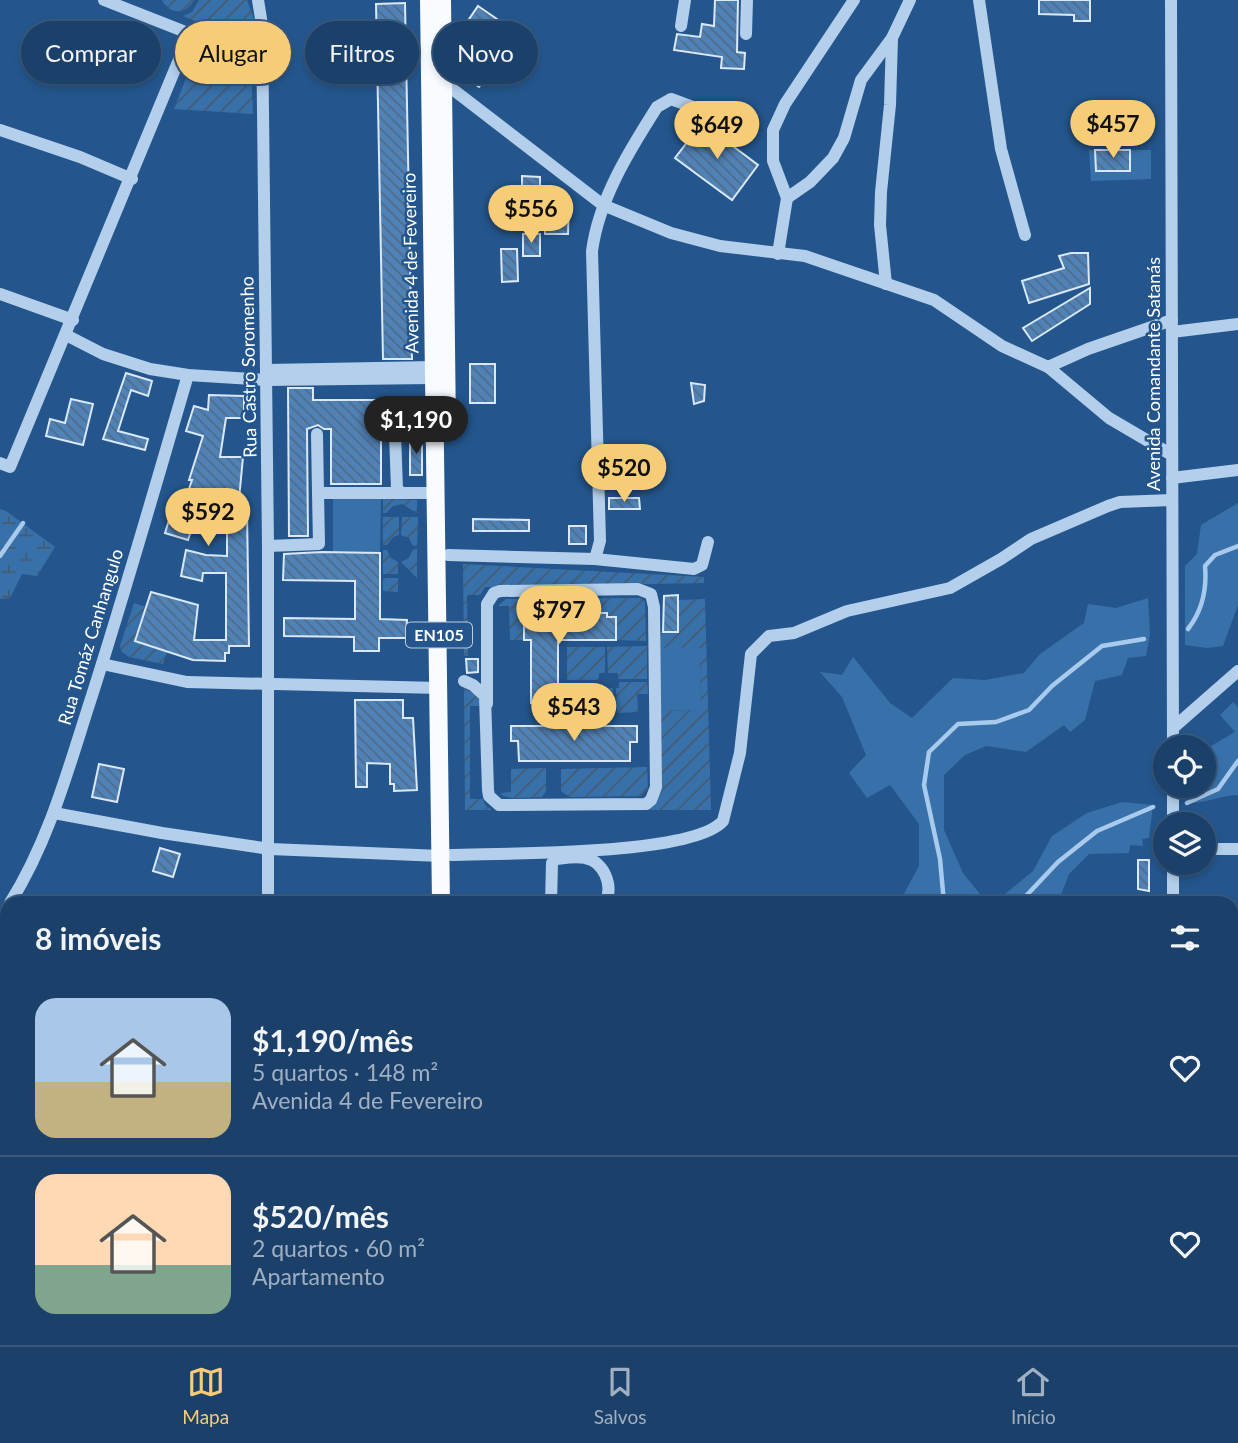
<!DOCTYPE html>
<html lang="pt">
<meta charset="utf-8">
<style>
:root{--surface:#1b406a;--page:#244770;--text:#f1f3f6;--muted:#a0afc1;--line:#39597e;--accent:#f6cc77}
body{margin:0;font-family:Lato,sans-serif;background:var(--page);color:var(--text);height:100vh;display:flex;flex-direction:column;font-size:26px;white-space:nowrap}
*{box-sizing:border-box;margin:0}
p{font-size:23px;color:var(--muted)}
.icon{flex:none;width:38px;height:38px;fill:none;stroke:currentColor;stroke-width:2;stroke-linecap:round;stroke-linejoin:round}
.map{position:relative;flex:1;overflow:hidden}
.details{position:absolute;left:0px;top:896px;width:1239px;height:450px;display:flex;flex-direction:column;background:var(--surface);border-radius:21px 21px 0 0;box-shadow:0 4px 10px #0003,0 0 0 2px var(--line)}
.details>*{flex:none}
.banner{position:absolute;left:21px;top:21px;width:700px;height:63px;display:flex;gap:14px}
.tools{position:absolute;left:1153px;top:735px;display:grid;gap:14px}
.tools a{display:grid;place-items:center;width:63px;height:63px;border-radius:50%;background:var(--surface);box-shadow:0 4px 10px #0003,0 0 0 2px var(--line);font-size:35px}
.price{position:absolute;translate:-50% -60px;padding:0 16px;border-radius:24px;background:var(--accent);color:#111;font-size:23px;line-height:46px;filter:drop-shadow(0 2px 4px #0008)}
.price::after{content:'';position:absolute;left:50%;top:42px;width:21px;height:16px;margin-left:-10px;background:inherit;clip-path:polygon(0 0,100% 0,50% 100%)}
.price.on{background:#222;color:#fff}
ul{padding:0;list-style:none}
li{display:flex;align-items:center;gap:21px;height:175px;padding:0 35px}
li+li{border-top:2px solid var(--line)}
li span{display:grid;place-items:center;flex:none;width:196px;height:140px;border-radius:21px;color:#555}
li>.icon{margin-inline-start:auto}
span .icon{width:84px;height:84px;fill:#fffc;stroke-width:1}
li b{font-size:30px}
h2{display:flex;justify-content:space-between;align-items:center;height:84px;padding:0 35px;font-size:30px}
.chip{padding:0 24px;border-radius:32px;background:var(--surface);box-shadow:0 4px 10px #0003,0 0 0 2px var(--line);font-size:24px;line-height:63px}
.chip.on{background:var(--accent);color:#111}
.tabs{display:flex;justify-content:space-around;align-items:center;height:98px;border-top:2px solid var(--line);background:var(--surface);font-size:19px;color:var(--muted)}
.tabs a{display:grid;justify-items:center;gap:4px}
.tabs .on{color:var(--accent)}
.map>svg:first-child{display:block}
.grass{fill:#3871aa}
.wetland{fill:url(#wetland-marsh)}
.garden{fill:url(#garden-furrows)}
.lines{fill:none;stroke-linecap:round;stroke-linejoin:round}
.stream{stroke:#a8caec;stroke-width:4.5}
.building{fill:url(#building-back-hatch);stroke:#d8e8f8;stroke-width:2}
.minor{stroke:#b3cfeb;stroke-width:12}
.major{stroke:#f8fbff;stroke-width:18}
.labels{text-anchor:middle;stroke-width:5;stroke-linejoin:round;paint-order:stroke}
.shield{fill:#24568d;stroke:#bdccdd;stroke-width:2}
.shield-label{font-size:16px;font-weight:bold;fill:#fff}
.street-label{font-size:18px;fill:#fff;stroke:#24568d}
</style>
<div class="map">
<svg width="1238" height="1345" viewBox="0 0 1238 1345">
<defs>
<pattern id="wetland-marsh" width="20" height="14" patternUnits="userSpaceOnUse" patternTransform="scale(1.75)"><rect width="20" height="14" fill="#3871aa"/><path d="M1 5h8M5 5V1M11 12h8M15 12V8" fill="none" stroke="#445b72"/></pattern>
<pattern id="garden-furrows" width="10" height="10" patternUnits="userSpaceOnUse" patternTransform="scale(1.75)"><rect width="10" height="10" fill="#3871aa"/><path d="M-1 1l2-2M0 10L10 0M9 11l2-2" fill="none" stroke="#445b72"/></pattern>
<pattern id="building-back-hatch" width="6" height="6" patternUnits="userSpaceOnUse" patternTransform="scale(1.75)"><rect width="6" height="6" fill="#5082b6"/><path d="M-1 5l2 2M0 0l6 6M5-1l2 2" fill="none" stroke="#4e6c8c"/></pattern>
</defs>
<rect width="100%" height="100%" fill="#24568d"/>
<!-- grass -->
<g class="grass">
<path d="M1089 150H1095L1097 171H1130V150H1151V179L1091 181Z"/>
<path d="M333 497H381L380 553 333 552Z"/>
<path d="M1238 503V605L1223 646 1207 648 1185 645V566L1197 554 1201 525Z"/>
<path d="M1148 598 1150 634 1146 656 1128 658 1122 675 1095 681 1085 720 1070 732 1064 725 1026 752 986 746 965 755 944 775V830L963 873 987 903H899L919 866V824L890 785 867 798 849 773 866 755 842 697 820 672 842 675 853 657 890 703 912 718 953 678 985 680 1024 673 1040 654 1084 623 1088 604 1116 608Z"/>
<path d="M659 648H700L701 710 660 711Z"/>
<path d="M1233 702 1238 707V795C1221 795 1205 804 1187 803L1190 786H1204V750L1235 732 1220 715Z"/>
<path d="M1122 802 1153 805 1149 838 1142 839 1143 846 1130 845 1129 853 1089 854 1069 874 1058 903H989L1005 894 1033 871 1052 836 1087 813Z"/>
<path d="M306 1339H389L385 1345H276L301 1343Z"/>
</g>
<!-- wetland -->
<path class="wetland" d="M0 509 6 511 55 547 37 576 22 574 10 598 0 599Z"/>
<!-- garden -->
<g class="garden">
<path d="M162 0H194C186 15 170 15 162 0Z"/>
<path d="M199 0H247L254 19 249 43 183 16 192 12Z"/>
<path d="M207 52 246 69 251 74 253 114 174 109 193 60 197 54Z"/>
<path d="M383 499 417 500V513L402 504 393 506 386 513H383Z"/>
<path d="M383 517H399V535L393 537 387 545H383Z"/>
<path d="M402 517H418L417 546H413L409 538 401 535Z"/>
<path d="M413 549H417V578L401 562 409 558Z"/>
<path d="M383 550H387L391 558 398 562V574H383Z"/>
<path d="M463 564 704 577V583L485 587 480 595H467L468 656H464Z"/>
<path d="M383 578H398V592L383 591Z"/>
<path d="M640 598 645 602 646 641 616 640V617H607L606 613H524V640H510L509 606H498L506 599Z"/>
<path d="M705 599 711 810H637L653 805 660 711 701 710 700 648H659V632L678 631V600Z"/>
<path d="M134 603 146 607 135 641 167 652 163 664 129 657 121 651 120 646Z"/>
<path d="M647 646V679H618V673H608L607 647Z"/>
<path d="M567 647H605V673H599V680H567Z"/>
<path d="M619 682H647L648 694H637L638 712 617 713 616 688H619Z"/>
<path d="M568 683H599V688H613V713H568Z"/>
<path d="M464 688 476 695 483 706H470V799H483L485 805 492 810H465Z"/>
<path d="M647 767 648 788 641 796 570 797 561 791V769Z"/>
<path d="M546 768V791L542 797 512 798 501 795V793L511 792V769Z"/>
</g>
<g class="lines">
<!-- stream -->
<g class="stream">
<path d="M0 556 23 523"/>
<path d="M1188 629C1203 610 1207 589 1205 566L1215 555 1238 546"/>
<path d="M1187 803 1218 789 1238 761"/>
<path d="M944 903 940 859 924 785 929 752 958 724 996 722 1029 710 1052 686 1102 646 1144 639"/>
<path d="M1008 903 1025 897 1058 862 1097 831 1153 807"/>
<path d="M352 1345 363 1339"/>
</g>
</g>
<!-- building -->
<g class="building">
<path d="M715 0H738L737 52 745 53 744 69 721 68 722 57 674 50 677 34 700 37 702 24 714 26Z"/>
<path d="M1039 0H1090V21H1074V15L1039 14Z"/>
<path d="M405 3 412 359H383L376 4Z"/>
<path d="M478 6 516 32 479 87 465 78 488 45 463 28Z"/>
<path d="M702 123 758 165 732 200 675 158Z"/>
<path d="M1095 150H1130V171H1096Z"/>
<path d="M522 176 540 177V199L522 198Z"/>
<path d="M546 198 569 199 568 234H545Z"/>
<rect x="523" y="234" width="17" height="22"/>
<path d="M501 249H517L518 281 502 282Z"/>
<path d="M1071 253H1088L1089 284 1029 303 1022 281 1064 268 1059 256Z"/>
<path d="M1090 288V304L1032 341 1023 328Z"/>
<rect x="470" y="364" width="25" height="39"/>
<path d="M126 373 152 381 148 396 131 390 118 431 148 439 145 450 103 439Z"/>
<path d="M691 383 705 385 704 401 694 404Z"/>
<path d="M288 388H313V400H408V427L395 425 381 428V484H331V429H324L318 425 307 429 308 536H289Z"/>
<path d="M209 395 244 396V418H226L220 457H243L238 510H247L249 646H229V653H225V661L193 660 135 641 151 592 198 605 194 640H226V573H203L202 581 181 576 186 550 206 555 227 556V497L214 496 189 489 192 480H189L203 436 186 431 194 406 208 410Z"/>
<path d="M71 399 93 404 83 445 46 436 50 419 65 423Z"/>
<rect x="410" y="437" width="12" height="38"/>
<path d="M609 498H639L640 509H609Z"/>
<path d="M175 501 190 506 189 511 192 512 188 526 192 528 188 540 165 533Z"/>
<path d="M473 519 529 520V531H473Z"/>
<rect x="569" y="526" width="17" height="18"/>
<path d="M322 552 380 553V619L407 620 406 638H379V651H354V637L284 636V618L355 619V581L283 580 284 554Z"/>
<path d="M678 595V632H663L664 596Z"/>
<path d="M524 613H607V617H616V640H558V684H563V703H531V640H524Z"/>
<path d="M466 659H478V672L467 673Z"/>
<path d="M355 700H403V718H413L417 790 394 791V784H390V764L367 763V787H356Z"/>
<path d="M511 726H637V742H630V761H519L518 741H511Z"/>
<path d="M99 764 124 769 117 802 92 797Z"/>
<path d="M160 848 180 854 173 877 153 871Z"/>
<path d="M1138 860H1149V891L1138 889Z"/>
</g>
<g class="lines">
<!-- minor -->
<g class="minor">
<path d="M104 0 262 62"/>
<path d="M258 0 262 25 268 546V903"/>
<path d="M979 0 1001 149 1025 235"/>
<path d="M1171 0 1173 747"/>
<path d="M681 26 685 0"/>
<path d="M746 34 747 0"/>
<path d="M442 81 603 205 671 233 720 246 805 256 934 300 1002 346 1048 367 1109 418 1172 455"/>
<path d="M0 130 80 157 132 179"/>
<path d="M787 198 810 182 833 158 844 138 861 80 892 38 910 0"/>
<path d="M778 254 787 198 773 161V130L785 104 854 0"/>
<path d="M886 284 880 225 881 192 890 105 892 38"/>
<path d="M0 294 73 320"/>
<path d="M1172 332 1238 324"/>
<path d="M66 335 103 354 150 369 188 375 267 380 433 378"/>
<path d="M1048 367 1088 349 1172 320"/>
<path d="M267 370 433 367"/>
<path d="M317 434 318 493H402"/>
<path d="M395 434 397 489 402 493H436"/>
<path d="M0 463 10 467 190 33"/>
<path d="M1172 478 1238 470"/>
<path d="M268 546 319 544 318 493"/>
<path d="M448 555 595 559 694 569 702 565 708 542"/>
<path d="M595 559 600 541 592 251C599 199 629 151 657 107L671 99 720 117"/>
<path d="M102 664 187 682 439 688"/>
<path d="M464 681 473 685 485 696 488 790 489 796 499 805 646 804 651 800 656 787 654 607 651 594 638 589 500 591 494 593 487 604V704"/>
<path d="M1173 728 1238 671"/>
<path d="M1173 786V824"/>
<path d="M54 813 162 833 270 849 441 856"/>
<path d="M1204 849H1238"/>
<path d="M451 855C503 853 692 856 723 821L740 753 751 654 769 636 794 633 847 611 950 588 1001 559 1031 539 1108 506 1120 502 1172 500"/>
<path d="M1173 863V903"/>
<path d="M10 903C47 844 66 777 87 711 123 600 155 487 188 375"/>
<path d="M551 903 552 863 556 859C565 858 576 856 585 858 604 861 614 886 605 903"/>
<path d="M0 1090 7 1080"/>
<path d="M1232 1231 1238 1229"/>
<path d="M1232 1296H1238"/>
<path d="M1175 1339V1345"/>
<path d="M604 1345 611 1339"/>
<path d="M847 1345 850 1339"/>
<path d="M1045 1345 1055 1339"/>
</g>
<!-- major -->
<g class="major">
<path d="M429 0 441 903"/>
<path d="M442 0 447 431"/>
<path d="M0 1053 7 1058"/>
<path d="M446 1339V1345"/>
</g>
</g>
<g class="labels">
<!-- shield labels -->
<rect class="shield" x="406" y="622.5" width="66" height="25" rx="5"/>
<g class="shield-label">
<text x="439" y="641">EN105</text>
</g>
<!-- street labels -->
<g class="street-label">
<text transform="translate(411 263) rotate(-91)" y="6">Avenida 4 de Fevereiro</text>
<text transform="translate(249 367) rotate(-91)" y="6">Rua Castro Soromenho</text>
<text transform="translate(1154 374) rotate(-90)" y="6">Avenida Comandante Satanás</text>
<text transform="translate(91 637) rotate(-73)" y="6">Rua Tomáz Canhangulo</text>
</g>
</g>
</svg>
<div class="tools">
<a><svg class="icon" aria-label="locate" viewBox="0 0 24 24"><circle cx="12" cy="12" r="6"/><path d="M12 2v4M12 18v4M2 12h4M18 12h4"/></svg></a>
<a><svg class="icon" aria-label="layers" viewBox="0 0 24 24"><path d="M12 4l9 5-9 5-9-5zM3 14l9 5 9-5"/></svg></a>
</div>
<b class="price" style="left:1113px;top:160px">$457</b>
<b class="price" style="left:717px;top:161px">$649</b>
<b class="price" style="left:531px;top:245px">$556</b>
<b class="price on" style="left:416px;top:456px">$1,190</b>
<b class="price" style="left:624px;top:504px">$520</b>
<b class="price" style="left:208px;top:548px">$592</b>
<b class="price" style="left:559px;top:646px">$797</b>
<b class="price" style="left:574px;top:743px">$543</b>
<div class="banner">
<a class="chip">Comprar</a>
<a class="chip on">Alugar</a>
<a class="chip">Filtros</a>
<a class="chip">Novo</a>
</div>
<section class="details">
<h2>8 imóveis<svg class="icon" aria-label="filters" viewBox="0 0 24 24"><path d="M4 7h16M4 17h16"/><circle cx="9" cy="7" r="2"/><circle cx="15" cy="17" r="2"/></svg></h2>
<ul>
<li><span style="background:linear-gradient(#a9c7e8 60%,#c2b280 0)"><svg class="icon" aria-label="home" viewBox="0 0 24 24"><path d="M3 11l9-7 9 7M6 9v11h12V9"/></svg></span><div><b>$1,190/mês</b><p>5 quartos · 148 m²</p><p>Avenida 4 de Fevereiro</p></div><svg class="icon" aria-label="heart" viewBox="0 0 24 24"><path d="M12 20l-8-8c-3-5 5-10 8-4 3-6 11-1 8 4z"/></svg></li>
<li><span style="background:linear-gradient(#ffd9b3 65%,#7fa58c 0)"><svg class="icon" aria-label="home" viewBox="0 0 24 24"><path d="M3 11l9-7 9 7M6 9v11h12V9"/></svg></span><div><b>$520/mês</b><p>2 quartos · 60 m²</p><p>Apartamento</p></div><svg class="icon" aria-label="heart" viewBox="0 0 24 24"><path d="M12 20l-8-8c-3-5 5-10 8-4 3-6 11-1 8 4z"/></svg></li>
</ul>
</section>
</div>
<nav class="tabs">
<a class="on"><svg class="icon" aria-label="map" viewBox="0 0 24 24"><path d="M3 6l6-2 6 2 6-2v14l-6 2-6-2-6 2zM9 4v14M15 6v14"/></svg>Mapa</a>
<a><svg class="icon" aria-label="saved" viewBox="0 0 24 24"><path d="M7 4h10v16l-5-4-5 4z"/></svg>Salvos</a>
<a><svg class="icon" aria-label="home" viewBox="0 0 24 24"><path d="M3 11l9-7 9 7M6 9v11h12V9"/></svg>Início</a>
</nav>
